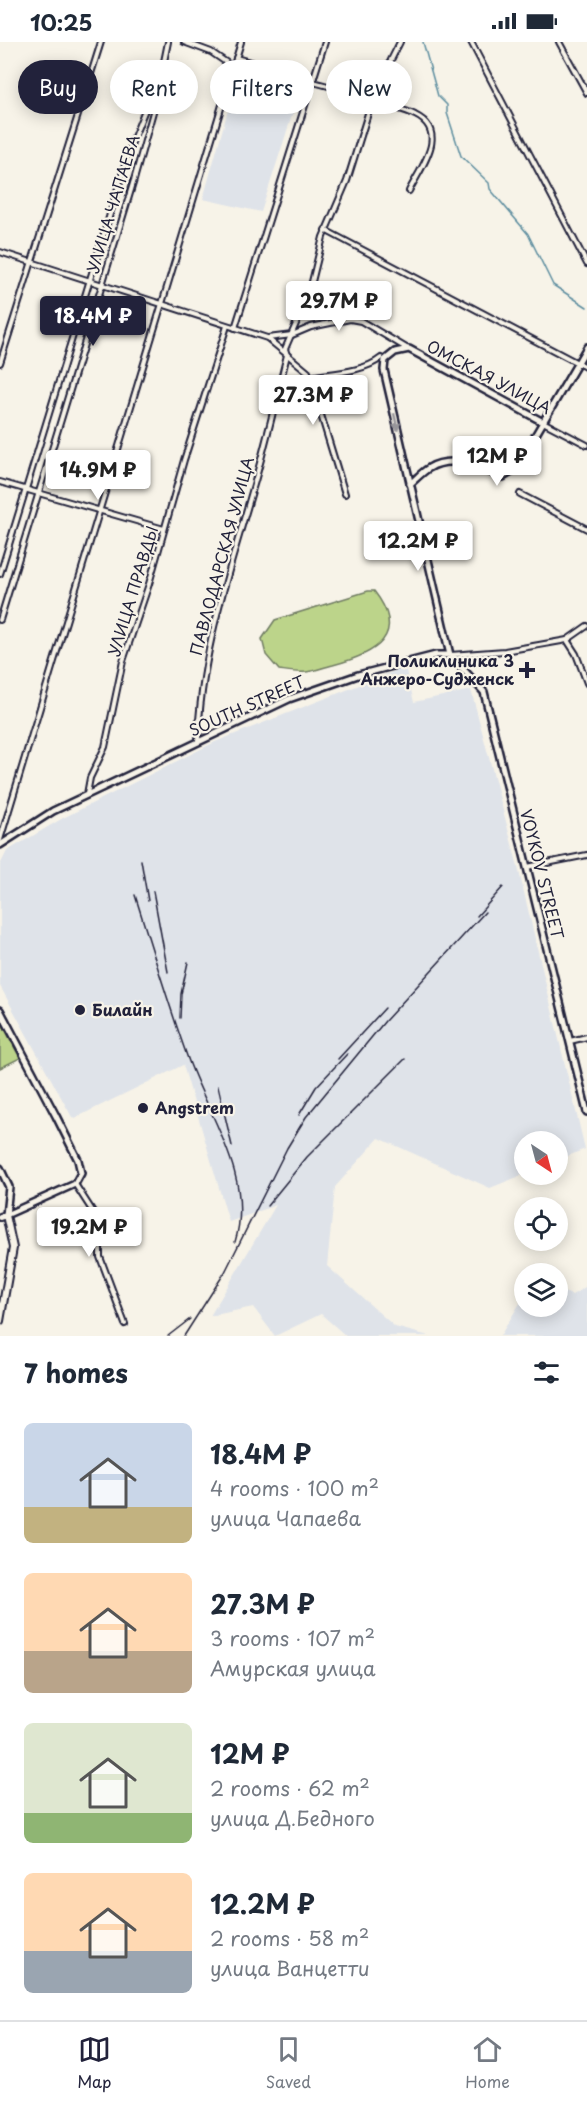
<!DOCTYPE html>
<meta charset="utf-8">
<style>
:root{--surface:#fff;--page:#f6f6f7;--text:#1f2937;--muted:#747a83;--line:#e0e1e3;--accent:#22223b}
body{margin:0;font-family:"Playpen Sans",sans-serif;background:var(--page);color:var(--text);height:100vh;display:flex;flex-direction:column;font-size:22px;white-space:nowrap}
*{box-sizing:border-box;margin:0}
p{font-size:20px;color:var(--muted)}
.icon{flex:none;width:33px;height:33px;fill:none;stroke:currentColor;stroke-width:2;stroke-linecap:round;stroke-linejoin:round}
.map{position:relative;height:1294px;overflow:hidden}
.panel{display:flex;flex-direction:column;background:var(--surface);flex:1}
.panel>*{flex:none}
.top-card{position:absolute;left:18px;top:18px;width:552px;height:54px;display:flex;gap:12px}
.needle{width:39px;rotate:144deg}
.tools{position:absolute;left:514px;top:1089px;display:grid;gap:12px}
.tools a{display:grid;place-items:center;width:54px;height:54px;border-radius:50%;background:var(--surface);box-shadow:0 3px 15px #0003;font-size:30px}
.price{position:absolute;translate:-50% -51px;padding:0 14px;border-radius:6px;background:#fff;color:#222;font-size:20px;line-height:39px;filter:drop-shadow(0 2px 3px #0008)}
.price::after{content:'';position:absolute;left:50%;top:36px;width:18px;height:14px;margin-left:-9px;background:inherit;clip-path:polygon(0 0,100% 0,50% 100%)}
.price.selected{background:var(--accent);color:#fff}
ul{padding:0;list-style:none}
li{display:flex;align-items:center;gap:18px;height:150px;padding:0 24px}
li span{display:grid;place-items:center;flex:none;width:168px;height:120px;border-radius:9px;color:#555}
li>.icon{margin-inline-start:auto}
span .icon{width:72px;height:72px;fill:#fffc;stroke-width:1}
li b{font-size:26px}
h2{display:flex;justify-content:space-between;align-items:center;height:72px;padding:0 24px;font-size:26px}
.pill{padding:0 21px;border-radius:27px;background:var(--surface);box-shadow:0 3px 15px #0003;font-size:21px;line-height:54px}
.pill.selected{background:var(--accent);color:#fff}
.status{display:flex;justify-content:space-between;align-items:center;height:42px;padding:0 30px;background:var(--surface);direction:ltr}
.status svg{height:16px;fill:currentColor}
.dock{display:flex;justify-content:space-around;align-items:center;height:84px;border-top:2px solid var(--line);background:var(--surface);font-size:16px;color:var(--muted)}
.dock a{display:grid;justify-items:center;gap:3px}
.dock .selected{color:var(--accent)}
.map>svg:first-child{display:block}
.built{fill:#dfe3e9}
.green{fill:#bcd48a;stroke:#6f7b62;stroke-width:1.5}
.lines{fill:none;stroke-linecap:round;stroke-linejoin:round}
.stream{stroke:#5d8d9f;stroke-width:1.5}
.minor-casing{stroke:#22223b;stroke-width:8}
.tertiary-casing{stroke:#22223b;stroke-width:10}
.secondary-casing{stroke:#22223b;stroke-width:10}
.minor{stroke:#f7f3e8;stroke-width:4}
.tertiary{stroke:#f7f3e8;stroke-width:5}
.secondary{stroke:#f7f3e8;stroke-width:6}
.rail{stroke:#22223b;stroke-width:1.5}
.oneway{fill:#97959a}
.poi-dot{fill:#22223b;stroke:#f7f3e8;stroke-width:2}
.labels{text-anchor:middle;stroke-width:4.5;stroke-linejoin:round;paint-order:stroke}
.street-label{font-size:16px;fill:#22223b;stroke:#f7f3e8}
.poi-label{font-size:16px;font-weight:bold;fill:#22223b;stroke:#f7f3e8;text-anchor:start}
</style>
<div class="status"><b>10:25</b><svg viewBox="0 0 49 12"><path d="M0 12V9h3v3zM5 12V6h3v6zM10 12V3h3v9zM15 12V0h3v12zM26 1h20v11H26zM47 4h2v5h-2z"/></svg></div>
<div class="map">
<svg width="587" height="1294" viewBox="0 0 587 1294">
<rect width="100%" height="100%" fill="#f7f3e8"/>
<filter id="ink" filterUnits="userSpaceOnUse"><feTurbulence type="fractalNoise" baseFrequency=".0167" numOctaves="2"/><feDisplacementMap in="SourceGraphic" scale="12" xChannelSelector="R" yChannelSelector="G"/><feConvolveMatrix kernelMatrix="1 2 1 2 8 2 1 2 1" color-interpolation-filters="sRGB"/></filter>
<g filter="url(#ink)">
<!-- built -->
<g class="built">
<path d="M241 22 302 42 261 170 203 157Z"/>
<path d="M405 625 414 660 471 648 517 821 585 1107 558 1118V1100H525V1132L490 1146 379 1096 335 1145 327 1224 395 1285 429 1294H346L321 1272 275 1294 253 1265 210 1274 276 1163 229 1180 183 1023 73 1077 0 944V823L7 809 63 776 215 700Z"/>
<path d="M587 1244V1294H500L525 1253V1264H558V1248L572 1253Z"/>
</g>
<!-- green -->
<g class="green">
<path d="M368 549H374C409 594 375 612 333 623 324 625 315 629 306 630 298 631 287 629 279 628L266 613 262 597 275 578Z"/>
<path d="M0 978 20 1016 0 1026Z"/>
</g>
<g class="lines">
<!-- stream -->
<path class="stream" d="M423 0 438 54 447 63V71L461 114 489 141 490 147 528 192 553 243 587 265"/>
<!-- minor casing -->
<g class="minor-casing">
<g id="minor">
<path d="M184 0 211 10 233 25"/>
<path d="M471 0 587 222"/>
<path d="M559 0 587 51"/>
<path d="M236 16 314 38"/>
<path d="M313 40 370 55 374 52 379 61C391 66 405 67 415 73 450 90 421 125 409 149"/>
<path d="M325 188 587 326"/>
<path d="M0 210 267 296 308 330 345 452"/>
<path d="M235 286 325 0"/>
<path d="M268 296 292 293 311 285 350 277 361 279 408 307"/>
<path d="M0 321 101 0"/>
<path d="M309 335C331 331 364 330 381 316"/>
<path d="M543 380 587 403"/>
<path d="M0 440 164 487"/>
<path d="M520 452 587 487"/>
<path d="M0 532 132 100 158 35"/>
<path d="M0 578 134 138 156 59 168 0"/>
<path d="M567 598 587 584"/>
<path d="M450 613 505 609 567 598 576 612 587 641"/>
<path d="M198 700C200 612 229 530 253 446 266 402 276 357 287 313L285 307 309 252 323 195 347 139 374 52 400 0"/>
<path d="M87 752 90 736 105 705 123 619 149 542 184 418 227 284"/>
<path d="M0 798 241 0"/>
<path d="M527 825 587 813"/>
<path d="M570 999 587 995"/>
<path d="M75 1142 95 1173 100 1199V1215L125 1282"/>
</g>
</g>
<!-- tertiary casing -->
<g class="tertiary-casing">
<g id="tertiary">
<path d="M543 380 409 307 395 310 385 318 384 328 450 613 484 650 587 1070"/>
<path d="M410 442C416 437 422 430 429 426 452 412 481 426 503 435L515 428 587 305"/>
<path d="M0 803 53 769 289 657 358 633 436 613H450"/>
<path d="M0 968 56 1074 78 1118 81 1131 75 1142 6 1173"/>
<path d="M0 1126 9 1145 6 1173"/>
</g>
</g>
<!-- secondary casing -->
<g class="secondary-casing">
<path id="secondary" d="M0 1175 6 1173 13 1206 0 1279"/>
</g>
<!-- minor -->
<use href="#minor" class="minor"/>
<!-- tertiary -->
<use href="#tertiary" class="tertiary"/>
<!-- secondary -->
<use href="#secondary" class="secondary"/>
<!-- rail -->
<g class="rail">
<path d="M141 818 148 859"/>
<path d="M153 849 168 930"/>
<path d="M135 853C152 907 168 961 187 1014 207 1072 255 1135 235 1200"/>
<path d="M477 874 503 845"/>
<path d="M180 976 181 952 188 920"/>
<path d="M338 1017 385 966"/>
<path d="M218 1044 232 1104"/>
<path d="M299 1073 316 1045 347 1012"/>
<path d="M267 1164 307 1115 405 1017"/>
<path d="M168 1294 190 1277"/>
<path d="M184 1294 225 1230 287 1106 306 1075 385 979 485 870"/>
</g>
</g>
<!-- one-way arrows -->
<defs><path id="oneway-solid" d="M-6-.8H1V-3.2L6.5 0L1 3.2V.8H-6Z" transform="scale(1.5)"/></defs>
<use class="oneway" href="#oneway-solid" transform="translate(396 380) rotate(77)"/>
</g>
<!-- markers -->
<g class="poi-dot">
<path d="M524 619h6v6h6v6h-6v6h-6v-6h-6v-6h6z"/>
<circle cx="80" cy="968" r="6"/>
<circle cx="143" cy="1066" r="6"/>
</g>
<g class="labels">
<!-- street labels -->
<g class="street-label">
<text transform="translate(113 162) rotate(-73)" y="6">УЛИЦА ЧАПАЕВА</text>
<text transform="translate(489 335) rotate(28)" y="6">ОМСКАЯ УЛИЦА</text>
<text transform="translate(222 514) rotate(-75)" y="6">ПАВЛОДАРСКАЯ УЛИЦА</text>
<text transform="translate(133 549) rotate(-73)" y="6">УЛИЦА ПРАВДЫ</text>
<text transform="translate(247 664) rotate(-24)" y="6">SOUTH STREET</text>
<text transform="translate(542 832) rotate(76)" y="6">VOYKOV STREET</text>
</g>
<!-- poi labels -->
<g class="poi-label">
<text x="514" y="625" text-anchor="end">Поликлиника 3<tspan x="514" dy="18">Анжеро-Судженск</tspan></text>
<text x="92" y="974">Билайн</text>
<text x="155" y="1072">Angstrem</text>
</g>
</g>
</svg>
<div class="tools">
<a><svg class="needle" viewBox="-14 -14 28 28"><path d="M0-13l5 13h-10z" fill="#e53935"/><path d="M0 13l5-13h-10z" fill="#747a83"/></svg></a>
<a><svg class="icon" aria-label="locate" viewBox="0 0 24 24"><circle cx="12" cy="12" r="6"/><path d="M12 2v4M12 18v4M2 12h4M18 12h4"/></svg></a>
<a><svg class="icon" aria-label="layers" viewBox="0 0 24 24"><path d="M12 4l9 5-9 5-9-5zM3 14l9 5 9-5"/></svg></a>
</div>
<b class="price" style="left:339px;top:290px">29.7M ₽</b>
<b class="price selected" style="left:93px;top:305px">18.4M ₽</b>
<b class="price" style="left:313px;top:384px">27.3M ₽</b>
<b class="price" style="left:497px;top:445px">12M ₽</b>
<b class="price" style="left:98px;top:459px">14.9M ₽</b>
<b class="price" style="left:418px;top:530px">12.2M ₽</b>
<b class="price" style="left:89px;top:1216px">19.2M ₽</b>
<div class="top-card">
<a class="pill selected">Buy</a>
<a class="pill">Rent</a>
<a class="pill">Filters</a>
<a class="pill">New</a>
</div>
</div>
<section class="panel">
<h2>7 homes<svg class="icon" aria-label="filters" viewBox="0 0 24 24"><path d="M4 7h16M4 17h16"/><circle cx="9" cy="7" r="2"/><circle cx="15" cy="17" r="2"/></svg></h2>
<ul>
<li><span style="background:linear-gradient(#c9d6e8 70%,#c2b280 0)"><svg class="icon" aria-label="home" viewBox="0 0 24 24"><path d="M3 11l9-7 9 7M6 9v11h12V9"/></svg></span><div><b>18.4M ₽</b><p>4 rooms · 100 m²</p><p>улица Чапаева</p></div></li>
<li><span style="background:linear-gradient(#ffd9b3 65%,#b9a48a 0)"><svg class="icon" aria-label="home" viewBox="0 0 24 24"><path d="M3 11l9-7 9 7M6 9v11h12V9"/></svg></span><div><b>27.3M ₽</b><p>3 rooms · 107 m²</p><p>Амурская улица</p></div></li>
<li><span style="background:linear-gradient(#dfe7d0 75%,#8fb573 0)"><svg class="icon" aria-label="home" viewBox="0 0 24 24"><path d="M3 11l9-7 9 7M6 9v11h12V9"/></svg></span><div><b>12M ₽</b><p>2 rooms · 62 m²</p><p>улица Д.Бедного</p></div></li>
<li><span style="background:linear-gradient(#ffd9b3 65%,#9aa5b1 0)"><svg class="icon" aria-label="home" viewBox="0 0 24 24"><path d="M3 11l9-7 9 7M6 9v11h12V9"/></svg></span><div><b>12.2M ₽</b><p>2 rooms · 58 m²</p><p>улица Ванцетти</p></div></li>
</ul>
</section>
<nav class="dock">
<a class="selected"><svg class="icon" aria-label="map" viewBox="0 0 24 24"><path d="M3 6l6-2 6 2 6-2v14l-6 2-6-2-6 2zM9 4v14M15 6v14"/></svg>Map</a>
<a><svg class="icon" aria-label="saved" viewBox="0 0 24 24"><path d="M7 4h10v16l-5-4-5 4z"/></svg>Saved</a>
<a><svg class="icon" aria-label="home" viewBox="0 0 24 24"><path d="M3 11l9-7 9 7M6 9v11h12V9"/></svg>Home</a>
</nav>
